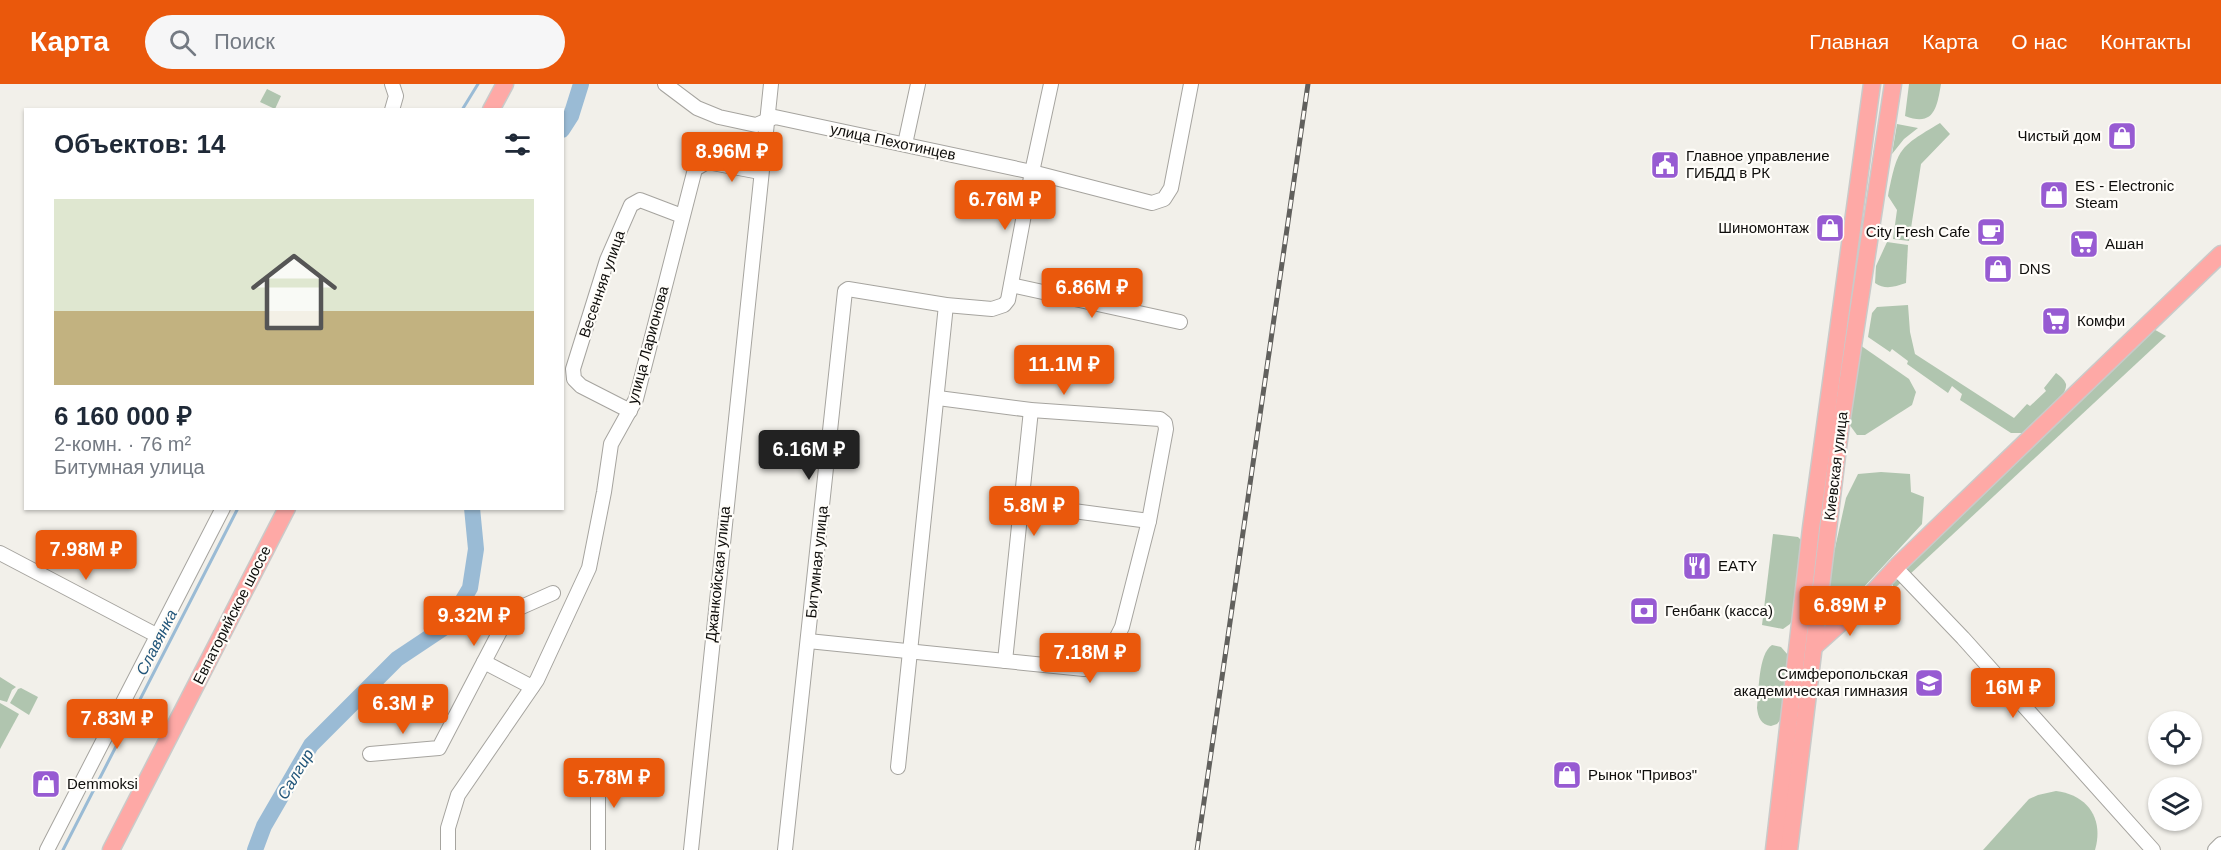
<!DOCTYPE html>
<html lang="ru">
<meta charset="utf-8">
<style>
:root{--surface:#fff;--page:#f6f6f7;--text:#1f2937;--muted:#747a83;--line:#e0e1e3;--accent:#ea580c}
body{margin:0;font-family:Arial,sans-serif;background:var(--page);color:var(--text);height:100vh;display:flex;flex-direction:column;font-size:22px;white-space:nowrap}
*{box-sizing:border-box;margin:0}
p{font-size:20px;color:var(--muted)}
.icon{flex:none;width:33px;height:33px;fill:none;stroke:currentColor;stroke-width:2;stroke-linecap:round;stroke-linejoin:round}
.map{position:relative;flex:1;overflow:hidden}
.drawer{position:absolute;left:24px;top:24px;width:540px;height:402px;display:flex;flex-direction:column;background:var(--surface);border-radius:0px;box-shadow:0 2px 4px #0004}
.drawer>*{flex:none}
.fabs{position:absolute;left:2148px;top:627px;display:grid;gap:12px}
.fabs a{display:grid;place-items:center;width:54px;height:54px;border-radius:50%;background:var(--surface);box-shadow:0 2px 4px #0004;font-size:30px}
.price{position:absolute;translate:-50% -51px;padding:0 14px;border-radius:6px;background:var(--accent);color:#fff;font-size:20px;line-height:39px;filter:drop-shadow(0 2px 3px #0008)}
.price::after{content:'';position:absolute;left:50%;top:36px;width:18px;height:14px;margin-left:-9px;background:inherit;clip-path:polygon(0 0,100% 0,50% 100%)}
.price.on{background:#222;color:#fff}
ul{padding:0;list-style:none}
li{display:grid;align-content:center;gap:12px;height:318px;padding:0 30px}
li+li{border-top:2px solid var(--line)}
li span{display:grid;place-items:center;height:186px;border-radius:0px;color:#555}
li>.icon{margin-inline-start:auto}
span .icon{width:108px;height:108px;fill:#fffc;stroke-width:1}
li b{font-size:26px}
h2{display:flex;justify-content:space-between;align-items:center;height:72px;padding:0 30px;font-size:26px}
header{display:flex;align-items:center;gap:36px;box-sizing:border-box;height:84px;padding:0 30px;background:var(--accent);color:#fff}
header strong{font-size:28px}
nav{display:flex;gap:33px;margin-inline-start:auto;font-size:21px}
.search{width:420px;height:54px;background:var(--page);display:flex;align-items:center;gap:15px;box-sizing:border-box;padding:0 21px;border-radius:33px;color:var(--muted);font-size:22px}
.map>svg:first-child{display:block}
.green{fill:#b0c5af}
.lines{fill:none;stroke-linecap:round;stroke-linejoin:round}
.stream{stroke:#9abbd5;stroke-width:3}
.river{stroke:#9abbd5;stroke-width:16}
.minor-casing{stroke:#a6a49f;stroke-width:16}
.major-casing{stroke:#cacac9;stroke-width:19}
.minor{stroke:#fff;stroke-width:14}
.major{stroke:#fea9a6;stroke-width:16}
.rail-casing{stroke:#61605d;stroke-width:5}
.rail{stroke:#fffdf9;stroke-width:3;stroke-dasharray:9;stroke-linecap:butt}
.labels{text-anchor:middle;stroke-width:4.5;stroke-linejoin:round;paint-order:stroke}
.poi-label{font-size:15px;fill:#0e0d0b;stroke:#fffdf9;text-anchor:start}
.street-label{font-size:15px;fill:#0e0d0b;stroke:#fffdf9}
.water-label{font-size:16px;font-style:italic;fill:#22567a;stroke:#fffdf9}
</style>
<header>
<strong>Карта</strong>
<div class="search"><svg class="icon" aria-label="search" viewBox="0 0 24 24"><circle cx="10" cy="10" r="6"/><path d="M15 15l6 6"/></svg>Поиск</div>
<nav><a>Главная</a><a>Карта</a><a>О нас</a><a>Контакты</a></nav>
</header>
<div class="map">
<svg width="2221" height="766" viewBox="0 0 2221 766">
<rect width="100%" height="100%" fill="#f2f0ea"/>
<!-- green -->
<g class="green">
<path d="M1909 0H1941C1937 24 1934 43 1905 32Z"/>
<path d="M267 5 281 12 275 25 260 18Z"/>
<path d="M1940 39 1950 50 1921 80 1909 157 1893 155 1897 126 1888 112C1898 64 1898 64 1940 39Z"/>
<path d="M1897 40 1918 44 1904 55 1892 70Z"/>
<path d="M1887 158 1908 161 1906 199C1894 203 1885 206 1875 199L1876 182Z"/>
<path d="M1908 221 1910 248 1915 270 2014 334 2027 320 2030 322 2046 307 2044 304 2056 289C2060 292 2064 295 2066 300 2068 314 2034 340 2024 349H2011L1960 316 1962 310 1952 302 1948 309 1907 280 1908 277 1892 265 1890 268 1868 253 1872 229 1877 223Z"/>
<path d="M2150 243 2166 252 1894 505 1890 492Z"/>
<path d="M1860 261 1909 295 1916 308 1912 321 1865 351H1857L1849 340Z"/>
<path d="M1881 388 1910 390 1911 408 1924 413 1922 440 1863 504 1848 515 1826 505 1846 414 1858 390Z"/>
<path d="M1773 450 1798 453 1803 458 1795 531 1790 540 1783 545 1762 541Z"/>
<path d="M1772 561 1781 563 1788 571 1781 635 1777 640 1771 642C1761 641 1758 633 1757 624 1759 608 1758 570 1772 561Z"/>
<path d="M0 593 16 603 12 606 7 618 0 616Z"/>
<path d="M21 604 38 613 29 631 10 619 18 605Z"/>
<path d="M0 619 19 630 0 665Z"/>
<path d="M2056 707C2088 711 2104 735 2095 766H1983L2029 715 2038 711Z"/>
</g>
<g class="lines">
<!-- stream -->
<g class="stream">
<path d="M462 26 478 0"/>
<path d="M63 766 238 424"/>
</g>
<!-- river -->
<g class="river">
<path d="M562 46 571 32 581 0"/>
<path d="M255 766 264 742 311 661 397 575 448 541 470 504 476 465 472 424"/>
</g>
<!-- minor casing -->
<g class="minor-casing">
<g id="minor">
<path d="M665 0 697 24 719 33 756 41 775 33 1032 88 1152 119 1164 115 1171 104 1191 0"/>
<path d="M392 26 396 12 392 0"/>
<path d="M905 60 918 0"/>
<path d="M1011 201 1180 238"/>
<path d="M630 327 581 302 574 295 573 285 607 176 631 121 640 116 682 132"/>
<path d="M1021 420 1149 437"/>
<path d="M0 469 158 552"/>
<path d="M1895 483 1963 554 2153 766"/>
<path d="M808 557 1084 585 1094 580 1117 553 1122 543 1149 437 1166 345 1165 339 1160 335 1031 326 938 314"/>
<path d="M1005 577 1031 326"/>
<path d="M484 578 532 603"/>
<path d="M370 670 439 664 510 528 553 509"/>
<path d="M898 683 946 221"/>
<path d="M47 766 223 424"/>
<path d="M448 766V744L458 711 537 596 589 484 604 408 611 360 636 315 695 85 707 78 760 88"/>
<path d="M598 766V683"/>
<path d="M691 766 771 0"/>
<path d="M785 766 845 207 848 205 946 221 992 225 1004 221 1008 216 1032 88 1051 0"/>
<path d="M2215 766 2221 760"/>
</g>
</g>
<!-- major casing -->
<g class="major-casing">
<g id="major">
<path d="M491 26 505 0"/>
<path d="M1820 506C1836 520 1841 524 1863 519"/>
<path d="M1815 562 1863 519 1899 480 2221 170"/>
<path d="M111 766 287 424"/>
<path d="M1774 766 1811 444 1872 0"/>
<path d="M1789 766 1840 347 1893 0"/>
</g>
</g>
<!-- minor -->
<use href="#minor" class="minor"/>
<!-- major -->
<use href="#major" class="major"/>
<!-- rail casing -->
<g class="rail-casing">
<path id="rail" d="M1197 766 1308 0"/>
</g>
<!-- rail -->
<use href="#rail" class="rail"/>
</g>
<!-- icons -->
<defs>
<g id="shop-square" transform="scale(1.5)"><rect x="-9" y="-9" width="18" height="18" rx="4" fill="#975bd2" stroke="#fffdf9"/><path d="M-5-2.5h2.3a2.7 3.5 0 0 1 5.4 0H5L5.5 6h-11ZM-1.5-2.5h3a1.5 2.3 0 0 0-3 0Z" fill="#fff"/></g>
<g id="civic-square" transform="scale(1.5)"><rect x="-9" y="-9" width="18" height="18" rx="4" fill="#975bd2" stroke="#fffdf9"/><path d="M-.6-6.5H3V-4.5H.6V-3L4-1V1h2V6H-6V1h2V-1L-.6-3ZM-1.2 2.5V6h2.4V2.5Z" fill="#fff"/></g>
<g id="cafe-square" transform="scale(1.5)"><rect x="-9" y="-9" width="18" height="18" rx="4" fill="#975bd2" stroke="#fffdf9"/><path d="M-5.5-4.5H6V0H3Q3 3.5 0 3.5H-2.5Q-5.5 3.5-5.5 0ZM3-3.2v2h1.7v-2ZM-6 4.5H4V6H-6Z" fill="#fff"/></g>
<g id="supermarket-square" transform="scale(1.5)"><rect x="-9" y="-9" width="18" height="18" rx="4" fill="#975bd2" stroke="#fffdf9"/><path d="M-6-5.5h2.5l.6 2H6L4.5 2H-2.5L-4.4-4H-6ZM-1.5 3.2a1.3 1.3 0 1 0 .1 0ZM3 3.2a1.3 1.3 0 1 0 .1 0Z" fill="#fff"/></g>
<g id="restaurant-square" transform="scale(1.5)"><rect x="-9" y="-9" width="18" height="18" rx="4" fill="#975bd2" stroke="#fffdf9"/><path d="M-5-6h1v4h1v-4h1v4h1v-4h1v5L-1.5 .5V6h-2V.5L-5-1ZM5-6V6H3V1.5H1.5Q1.5-4 5-6Z" fill="#fff"/></g>
<g id="bank-square" transform="scale(1.5)"><rect x="-9" y="-9" width="18" height="18" rx="4" fill="#975bd2" stroke="#fffdf9"/><path d="M-6-4H6V4H-6ZM0-2.3a2.3 2.3 0 1 0 0 4.6a2.3 2.3 0 1 0 0-4.6Z" fill="#fff"/></g>
<g id="school-square" transform="scale(1.5)"><rect x="-9" y="-9" width="18" height="18" rx="4" fill="#975bd2" stroke="#fffdf9"/><path d="M0-5L7-2L0 1L-7-2ZM-4 1L0 2.5L4 1V4Q0 6-4 4Z" fill="#fff"/></g>
</defs>
<g fill-rule="evenodd">
<use href="#shop-square" x="2122" y="52"/>
<use href="#civic-square" x="1665" y="81"/>
<use href="#shop-square" x="2054" y="111"/>
<use href="#shop-square" x="1830" y="144"/>
<use href="#cafe-square" x="1991" y="148"/>
<use href="#supermarket-square" x="2084" y="160"/>
<use href="#shop-square" x="1998" y="185"/>
<use href="#supermarket-square" x="2056" y="237"/>
<use href="#restaurant-square" x="1697" y="482"/>
<use href="#bank-square" x="1644" y="527"/>
<use href="#school-square" x="1929" y="599"/>
<use href="#shop-square" x="1567" y="691"/>
<use href="#shop-square" x="46" y="700"/>
</g>
<g class="labels">
<!-- poi labels -->
<g class="poi-label">
<text x="2101" y="57" text-anchor="end">Чистый дом</text>
<text x="1686" y="77">Главное управление<tspan x="1686" dy="17">ГИБДД в РК</tspan></text>
<text x="2075" y="107">ES - Electronic<tspan x="2075" dy="17">Steam</tspan></text>
<text x="1809" y="149" text-anchor="end">Шиномонтаж</text>
<text x="1970" y="153" text-anchor="end">City Fresh Cafe</text>
<text x="2105" y="165">Ашан</text>
<text x="2019" y="190">DNS</text>
<text x="2077" y="242">Комфи</text>
<text x="1718" y="487">EАTY</text>
<text x="1665" y="532">Генбанк (касса)</text>
<text x="1908" y="595" text-anchor="end">Симферопольская<tspan x="1908" dy="17">академическая гимназия</tspan></text>
<text x="1588" y="696">Рынок "Привоз"</text>
<text x="67" y="705">Demmoksi</text>
</g>
<!-- street labels -->
<g class="street-label">
<text transform="translate(893 58) rotate(12)" y="5">улица Пехотинцев</text>
<text transform="translate(602 200) rotate(-71)" y="5">Весенняя улица</text>
<text transform="translate(648 261) rotate(-75)" y="5">улица Ларионова</text>
<text transform="translate(1836 382) rotate(-83)" y="5">Киевская улица</text>
<text transform="translate(817 478) rotate(-84)" y="5">Битумная улица</text>
<text transform="translate(718 490) rotate(-84)" y="5">Джанкойская улица</text>
<text transform="translate(232 531) rotate(-63)" y="5">Евпаторийское шоссе</text>
</g>
<!-- water labels -->
<g class="water-label">
<text transform="translate(156 558) rotate(-63)" y="6">Славянка</text>
<text transform="translate(295 690) rotate(-59)" y="6">Салгир</text>
</g>
</g>
</svg>
<div class="fabs">
<a><svg class="icon" aria-label="locate" viewBox="0 0 24 24"><circle cx="12" cy="12" r="6"/><path d="M12 2v4M12 18v4M2 12h4M18 12h4"/></svg></a>
<a><svg class="icon" aria-label="layers" viewBox="0 0 24 24"><path d="M12 4l9 5-9 5-9-5zM3 14l9 5 9-5"/></svg></a>
</div>
<b class="price" style="left:732px;top:99px">8.96M ₽</b>
<b class="price" style="left:1005px;top:147px">6.76M ₽</b>
<b class="price" style="left:1092px;top:235px">6.86M ₽</b>
<b class="price" style="left:1064px;top:312px">11.1M ₽</b>
<b class="price on" style="left:809px;top:397px">6.16M ₽</b>
<b class="price" style="left:1034px;top:453px">5.8M ₽</b>
<b class="price" style="left:86px;top:497px">7.98M ₽</b>
<b class="price" style="left:1850px;top:553px">6.89M ₽</b>
<b class="price" style="left:474px;top:563px">9.32M ₽</b>
<b class="price" style="left:1090px;top:600px">7.18M ₽</b>
<b class="price" style="left:2013px;top:635px">16M ₽</b>
<b class="price" style="left:403px;top:651px">6.3M ₽</b>
<b class="price" style="left:117px;top:666px">7.83M ₽</b>
<b class="price" style="left:614px;top:725px">5.78M ₽</b>
<section class="drawer">
<h2>Объектов: 14<svg class="icon" aria-label="filters" viewBox="0 0 24 24"><path d="M4 7h16M4 17h16"/><circle cx="9" cy="7" r="2"/><circle cx="15" cy="17" r="2"/></svg></h2>
<ul>
<li><span style="background:linear-gradient(#dfe7d0 60%,#c2b280 0)"><svg class="icon" aria-label="home" viewBox="0 0 24 24"><path d="M3 11l9-7 9 7M6 9v11h12V9"/></svg></span><div><b>6 160 000 ₽</b><p>2-комн. · 76 m²</p><p>Битумная улица</p></div></li>
</ul>
</section>
</div>
